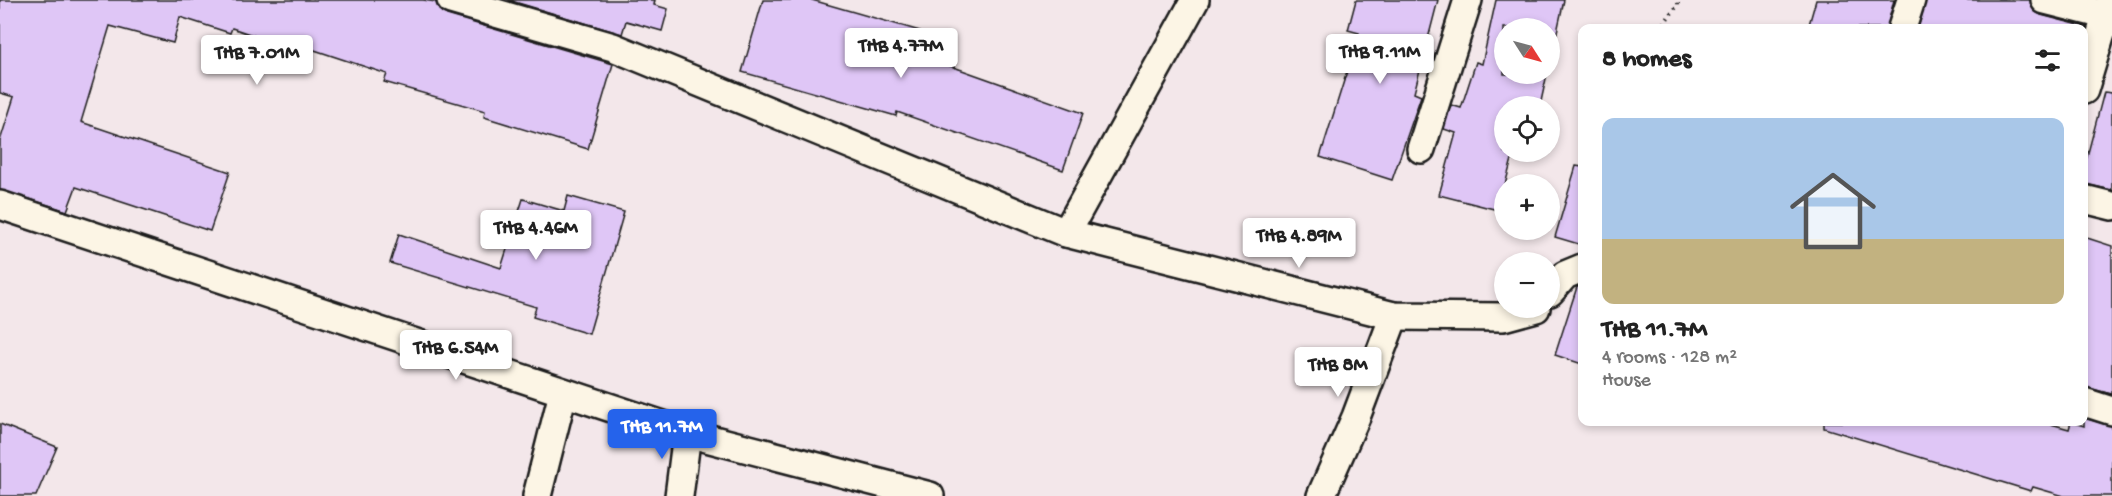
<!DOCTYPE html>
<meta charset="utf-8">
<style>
:root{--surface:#fff;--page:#f2f2f2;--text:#222;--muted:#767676;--accent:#2563eb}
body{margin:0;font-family:"Gochi Hand",sans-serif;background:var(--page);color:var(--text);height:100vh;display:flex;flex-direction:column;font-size:22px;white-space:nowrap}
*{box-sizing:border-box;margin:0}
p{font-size:20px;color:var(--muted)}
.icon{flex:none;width:33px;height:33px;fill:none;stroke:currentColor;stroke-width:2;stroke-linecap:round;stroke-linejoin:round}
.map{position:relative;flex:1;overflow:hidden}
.details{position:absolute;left:1578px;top:24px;width:510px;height:402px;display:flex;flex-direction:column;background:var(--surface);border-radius:12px;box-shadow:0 3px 9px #0003}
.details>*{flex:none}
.needle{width:39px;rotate:126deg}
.buttons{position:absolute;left:1494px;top:18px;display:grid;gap:12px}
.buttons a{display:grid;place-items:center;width:66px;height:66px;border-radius:50%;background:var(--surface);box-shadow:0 3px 9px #0003;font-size:30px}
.price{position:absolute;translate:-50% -51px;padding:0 14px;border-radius:6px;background:#fff;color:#222;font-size:20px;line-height:39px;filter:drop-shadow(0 2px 3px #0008)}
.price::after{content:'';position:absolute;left:50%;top:36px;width:18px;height:14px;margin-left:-9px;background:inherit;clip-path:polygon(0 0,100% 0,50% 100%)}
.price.active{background:var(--accent);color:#fff}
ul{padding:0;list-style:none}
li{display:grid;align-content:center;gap:12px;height:318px;padding:0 24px}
li span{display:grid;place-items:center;height:186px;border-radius:12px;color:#555}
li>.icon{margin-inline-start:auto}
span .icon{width:108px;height:108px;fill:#fffc;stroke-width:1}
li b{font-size:26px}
h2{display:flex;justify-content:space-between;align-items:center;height:72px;padding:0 24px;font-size:26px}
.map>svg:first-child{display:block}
.building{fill:#dfc6f6;stroke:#1c1c1c;stroke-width:1.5}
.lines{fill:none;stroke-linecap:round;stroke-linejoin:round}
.minor-casing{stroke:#1c1c1c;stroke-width:32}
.path{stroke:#1c1c1c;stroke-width:4;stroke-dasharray:1.5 4.5;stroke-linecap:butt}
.minor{stroke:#fcf5e5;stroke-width:27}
</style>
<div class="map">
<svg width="2112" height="496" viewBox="0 0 2112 496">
<rect width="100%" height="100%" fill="#f3e7ea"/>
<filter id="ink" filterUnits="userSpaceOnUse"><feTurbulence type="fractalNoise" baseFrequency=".0167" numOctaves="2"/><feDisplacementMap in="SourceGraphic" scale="12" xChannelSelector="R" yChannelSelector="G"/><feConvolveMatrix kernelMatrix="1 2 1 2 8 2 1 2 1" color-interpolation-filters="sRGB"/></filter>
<g filter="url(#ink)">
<!-- building -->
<g class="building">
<path d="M0 0H423L436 2 439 10 447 15 613 64 588 149 484 117 485 111 384 82 387 74 272 36 270 41 232 28 230 33 180 17 173 43 110 26 81 122 230 172 210 231 76 187 67 211 0 190V141L14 97 0 93Z"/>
<path d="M508 0H655L654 5 668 9 662 31 626 21 622 34Z"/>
<path d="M763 0H812L920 31 914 53 1083 113 1063 170 897 112 896 116 742 72Z"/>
<path d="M1356 0H1438L1414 93 1421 96 1392 180 1320 157 1359 33 1348 30Z"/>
<path d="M1496 0H1564L1550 64V28H1504V74H1547L1540 106H1504V152H1530L1529 154 1514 152 1498 210 1439 195 1456 133 1444 129 1451 105 1461 108 1476 62 1482 64Z"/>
<path d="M1816 0H1894L1887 28H1808Z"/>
<path d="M1926 0H2030L2034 11 2041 15 2087 27 1918 28Z"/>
<path d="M2104 92 2112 93V190L2084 184V168Z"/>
<path d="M1576 166 1582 167V245L1555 237Z"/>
<path d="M568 196 624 212 589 334 533 317 536 307 390 263 399 234 501 268 523 199 564 211Z"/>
<path d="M2084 237 2112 246V394L2084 387Z"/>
<path d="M1577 287H1582V364L1555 355Z"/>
<path d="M2084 418 2112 426V496H2064L2033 487 2031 491 1824 428V422H2044L2069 429 2071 422 2084 426Z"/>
<path d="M0 424 57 447 36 496H0Z"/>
</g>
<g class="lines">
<!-- minor casing -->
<g class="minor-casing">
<g id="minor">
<path d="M451 0 613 47 1066 233 1394 316 1503 317 1536 308"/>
<path d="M2045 0 2112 17"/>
<path d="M1902 28 1911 0"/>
<path d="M2084 90 2111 0"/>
<path d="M1421 149 1468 0"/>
<path d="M2084 199 2112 206"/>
<path d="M0 205 687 433 930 496"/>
<path d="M1066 233 1195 0"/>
<path d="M1550 292 1565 275 1582 268"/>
<path d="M2084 402 2112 411"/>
<path d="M537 496 563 393"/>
<path d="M679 496 687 433"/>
<path d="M1321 496 1356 417 1394 316"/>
</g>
</g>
<!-- path -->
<path class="path" d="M1660 28 1678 5V0"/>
<!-- minor -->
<use href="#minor" class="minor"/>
</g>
</g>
</svg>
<div class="buttons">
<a><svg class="needle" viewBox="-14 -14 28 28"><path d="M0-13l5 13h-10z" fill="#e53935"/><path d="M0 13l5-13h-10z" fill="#767676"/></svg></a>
<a><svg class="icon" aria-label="locate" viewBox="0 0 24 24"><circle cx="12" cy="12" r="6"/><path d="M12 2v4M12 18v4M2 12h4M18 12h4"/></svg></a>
<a>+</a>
<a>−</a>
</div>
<b class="price" style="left:901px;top:79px">THB 4.77M</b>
<b class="price" style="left:1380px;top:85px">THB 9.11M</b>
<b class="price" style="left:257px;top:86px">THB 7.01M</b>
<b class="price" style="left:536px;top:261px">THB 4.46M</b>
<b class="price" style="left:1299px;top:269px">THB 4.89M</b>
<b class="price" style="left:456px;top:381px">THB 6.54M</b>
<b class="price" style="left:1338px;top:398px">THB 8M</b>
<b class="price active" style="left:662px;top:460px">THB 11.7M</b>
<section class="details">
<h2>8 homes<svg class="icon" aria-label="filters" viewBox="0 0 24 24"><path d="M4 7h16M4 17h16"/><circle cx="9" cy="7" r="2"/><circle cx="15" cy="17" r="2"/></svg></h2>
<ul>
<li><span style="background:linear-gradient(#a9c7e8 65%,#c2b280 0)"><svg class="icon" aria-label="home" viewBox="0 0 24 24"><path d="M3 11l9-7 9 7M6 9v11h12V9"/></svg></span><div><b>THB 11.7M</b><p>4 rooms · 128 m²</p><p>House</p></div></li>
</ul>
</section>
</div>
